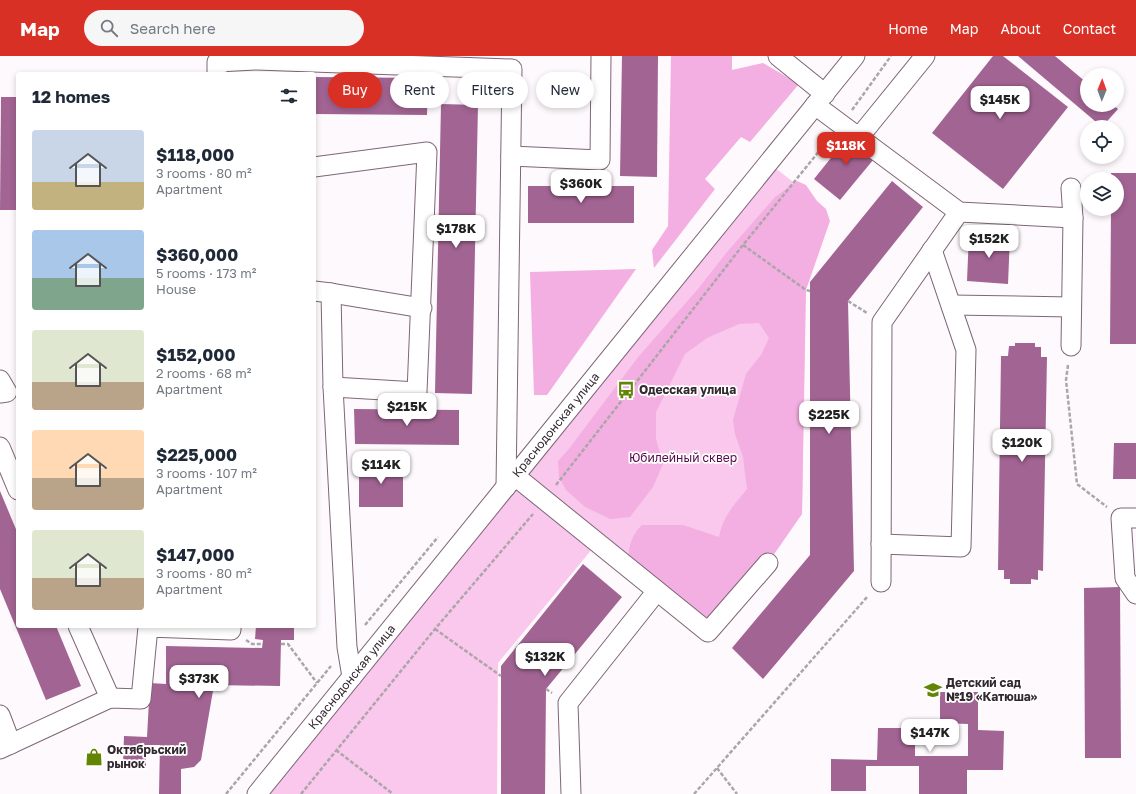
<!DOCTYPE html>
<meta charset="utf-8">
<style>
:root{--surface:#fff;--page:#f6f6f7;--text:#1f2937;--muted:#747a83;--accent:#d93025}
body{margin:0;font-family:"Golos Text",sans-serif;background:var(--page);color:var(--text);height:100vh;display:flex;flex-direction:column;font-size:15px;white-space:nowrap}
*{box-sizing:border-box;margin:0}
p{font-size:13px;color:var(--muted)}
.icon{flex:none;width:22px;height:22px;fill:none;stroke:currentColor;stroke-width:2;stroke-linecap:round;stroke-linejoin:round}
.map{position:relative;flex:1;overflow:hidden}
.drawer{position:absolute;left:16px;top:16px;width:300px;height:556px;display:flex;flex-direction:column;background:var(--surface);border-radius:4px;box-shadow:0 2px 6px #0003}
.drawer>*{flex:none}
.hud{position:absolute;left:328px;top:16px;width:380px;height:36px;display:flex;gap:8px}
.needle{width:26px;rotate:1deg}
.fabs{position:absolute;left:1080px;top:12px;display:grid;gap:8px}
.fabs a{display:grid;place-items:center;width:44px;height:44px;border-radius:50%;background:var(--surface);box-shadow:0 2px 6px #0003;font-size:20px}
.price{position:absolute;translate:-50% -34px;padding:0 9px;border-radius:8px;background:#fff;color:#222;font-size:13px;line-height:26px;filter:drop-shadow(0 1px 2px #0008)}
.price::after{content:'';position:absolute;left:50%;top:24px;width:12px;height:9px;margin-left:-6px;background:inherit;clip-path:polygon(0 0,100% 0,50% 100%)}
.price.active{background:var(--accent);color:#fff}
ul{padding:0;list-style:none}
li{display:flex;align-items:center;gap:12px;height:100px;padding:0 16px}
li span{display:grid;place-items:center;flex:none;width:112px;height:80px;border-radius:4px;color:#555}
li>.icon{margin-inline-start:auto}
span .icon{width:48px;height:48px;fill:#fffc;stroke-width:1}
li b{font-size:17px}
h2{display:flex;justify-content:space-between;align-items:center;height:48px;padding:0 16px;font-size:17px}
.chip{padding:0 14px;border-radius:18px;background:var(--surface);box-shadow:0 2px 6px #0003;font-size:14px;line-height:36px}
.chip.active{background:var(--accent);color:#fff}
header{display:flex;align-items:center;gap:24px;box-sizing:border-box;height:56px;padding:0 20px;background:var(--accent);color:#fff}
header strong{font-size:19px}
nav{display:flex;gap:22px;margin-inline-start:auto;font-size:14px}
.search{width:280px;height:36px;background:var(--page);display:flex;align-items:center;gap:10px;box-sizing:border-box;padding:0 14px;border-radius:22px;color:var(--muted);font-size:15px}
.map>svg:first-child{display:block}
.green{fill:#f9c8ec}
.forest{fill:#f3afe1}
.building{fill:#a26493}
.lines{fill:none;stroke-linecap:round;stroke-linejoin:round}
.minor-casing{stroke:#7e6677;stroke-width:21}
.path{stroke:#aca5aa;stroke-width:2.5;stroke-dasharray:4 2;stroke-linecap:butt}
.minor{stroke:#fff;stroke-width:19}
.labels{text-anchor:middle;stroke-width:3.5;stroke-linejoin:round;paint-order:stroke}
.poi-label{font-size:12px;font-weight:bold;fill:#32282f;stroke:#fff;text-anchor:start}
.street-label{font-size:12px;fill:#32282f;stroke:#fff}
.park-label{font-size:12px;fill:#58084b;stroke:#fff}
</style>
<header>
<strong>Map</strong>
<div class="search"><svg class="icon" aria-label="search" viewBox="0 0 24 24"><circle cx="10" cy="10" r="6"/><path d="M15 15l6 6"/></svg>Search here</div>
<nav><a>Home</a><a>Map</a><a>About</a><a>Contact</a></nav>
</header>
<div class="map">
<svg width="1136" height="738" viewBox="0 0 1136 738">
<rect width="100%" height="100%" fill="#fef9fc"/>
<!-- green -->
<path class="green" d="M769 107 807 137 802 458 708 576 597 487 498 607 497 738H257Z"/>
<!-- forest -->
<g class="forest">
<path d="M671 0H732V14L763 7 799 28 750 86 741 81 705 123 715 133 654 212 652 194 668 170Z"/>
<path d="M797 125 806 129 817 145 826 153 830 165 806 234 802 458 768 507 708 576 627 511C629 495 629 481 642 469H683L719 481C723 460 734 449 747 433L743 401 735 378 733 364 746 318 761 299 769 282 759 267 739 268 707 282 685 298 656 356V383L663 408 653 431 630 461 610 463 585 451 566 434 559 421 558 405 568 394 639 300 698 233 727 196 775 141Z"/>
<path d="M636 213 547 339H534L530 216Z"/>
</g>
<!-- building -->
<g class="building">
<path d="M622 0H658L657 121 620 120Z"/>
<path d="M993 0H1003L1068 51 1003 133 932 77Z"/>
<path d="M1018 0H1055L1087 27V49H1113L1118 53 1102 71Z"/>
<path d="M314 21 428 22 427 59 314 58Z"/>
<path d="M1 41H18V154H0Z"/>
<path d="M441 48 478 49 472 338 435 337Z"/>
<path d="M851 77 878 98 840 144 814 123Z"/>
<path d="M1111 117H1136V288H1110L1111 153H1117V123H1111Z"/>
<path d="M892 125 923 151 848 245 854 515 763 623 732 592 810 499V226Z"/>
<rect x="528" y="130" width="106" height="37"/>
<path d="M969 178 1010 180 1008 228 967 225Z"/>
<path d="M1015 287H1035V291H1041V301H1047L1043 515 1038 514V524L1031 523V528H1010V523H1004V514H998L1001 300H1008L1009 290H1015Z"/>
<path d="M354 353 459 354V389L355 388Z"/>
<path d="M1114 387H1136V423H1113Z"/>
<path d="M403 407V451H359V408Z"/>
<path d="M0 435 18 478V570H56L81 630 46 644 0 533Z"/>
<path d="M583 508 622 541 546 633 545 738H501V610Z"/>
<path d="M1120 531 1121 702H1085L1084 532Z"/>
<path d="M256 570H294V584H281L280 630 214 629 201 704 194 711 181 713V738H159L160 689H146V710L123 709 124 680 147 681 150 627 166 628V590L262 592 263 584 255 583Z"/>
<path d="M940 636H978V674L1004 675 1003 714H967V738H919V710H866V735H831V703L877 704 878 672H915V700H968V668L940 667Z"/>
</g>
<g class="lines">
<!-- minor casing -->
<g class="minor-casing">
<g id="minor">
<path d="M778 0 825 38"/>
<path d="M217 18V6L256 4 512 13 506 431"/>
<path d="M815 49 959 156 1073 162"/>
<path d="M860 80 925 0"/>
<path d="M511 100 600 104 601 0"/>
<path d="M314 111 427 96 417 336 333 331"/>
<path d="M314 235 331 237 333 331 347 591 352 621"/>
<path d="M331 237 422 252"/>
<path d="M951 249 1071 251"/>
<path d="M1071 290 1073 162 1071 132"/>
<path d="M0 324 7 336 0 337"/>
<path d="M0 391 18 434"/>
<path d="M515 420 708 576 768 507"/>
<path d="M1136 462H1121L1125 522 1136 538"/>
<path d="M881 488 961 491 966 294 932 194"/>
<path d="M881 526 882 266 959 156"/>
<path d="M78 570 110 642"/>
<path d="M0 659 11 688"/>
<path d="M0 693 110 642 141 643 148 571 231 574V570"/>
<path d="M257 738 855 0"/>
<path d="M571 738 568 647 657 535"/>
</g>
</g>
<!-- path -->
<g class="path">
<path d="M852 54 891 0"/>
<path d="M743 189 806 234 810 235"/>
<path d="M848 245 867 257"/>
<path d="M1068 309 1066 324 1077 428 1107 451"/>
<path d="M556 429 743 189 829 83"/>
<path d="M365 569 438 481"/>
<path d="M435 573 501 620"/>
<path d="M246 584 252 588H263"/>
<path d="M281 588H288L317 627"/>
<path d="M546 633 552 637"/>
<path d="M336 694 393 738"/>
<path d="M717 712 737 738"/>
<path d="M226 738 331 610"/>
<path d="M301 738 435 573 533 458"/>
<path d="M694 738 868 540"/>
</g>
<!-- minor -->
<use href="#minor" class="minor"/>
</g>
<!-- icons -->
<defs>
<g id="bus-bare" transform="scale(1.38)"><path d="M-5-6H5V4H4V6H2V4H-2V6H-4V4H-5ZM-3.5-4V0h7V-4ZM-3.5 1.2v1.5H-2V1.2ZM2 1.2v1.5H3.5V1.2Z" fill="#628504" stroke="#fff" stroke-width="2.5" paint-order="stroke"/></g>
<g id="school-bare" transform="scale(1.38)"><path d="M0-5L7-2L0 1L-7-2ZM-4 1L0 2.5L4 1V4Q0 6-4 4Z" fill="#628504" stroke="#fff" stroke-width="2.5" paint-order="stroke"/></g>
<g id="shop-bare" transform="scale(1.38)"><path d="M-5-2.5h2.3a2.7 3.5 0 0 1 5.4 0H5L5.5 6h-11ZM-1.5-2.5h3a1.5 2.3 0 0 0-3 0Z" fill="#628504" stroke="#fff" stroke-width="2.5" paint-order="stroke"/></g>
</defs>
<g fill-rule="evenodd">
<use href="#bus-bare" x="626" y="334"/>
<use href="#school-bare" x="933" y="634"/>
<use href="#shop-bare" x="94" y="701"/>
</g>
<g class="labels">
<!-- poi labels -->
<g class="poi-label">
<text x="639" y="338">Одесская улица</text>
<text x="946" y="631">Детский сад<tspan x="946" dy="14">№19 «Катюша»</tspan></text>
<text x="107" y="698">Октябрьский<tspan x="107" dy="14">рынок</tspan></text>
</g>
<!-- street labels -->
<g class="street-label">
<text transform="translate(556 369) rotate(-51)" y="4">Краснодонская улица</text>
<text transform="translate(352 621) rotate(-51)" y="4">Краснодонская улица</text>
</g>
<!-- park labels -->
<g class="park-label">
<text x="683" y="406">Юбилейный сквер</text>
</g>
</g>
</svg>
<div class="fabs">
<a><svg class="needle" viewBox="-14 -14 28 28"><path d="M0-13l5 13h-10z" fill="#e53935"/><path d="M0 13l5-13h-10z" fill="#747a83"/></svg></a>
<a><svg class="icon" aria-label="locate" viewBox="0 0 24 24"><circle cx="12" cy="12" r="6"/><path d="M12 2v4M12 18v4M2 12h4M18 12h4"/></svg></a>
<a><svg class="icon" aria-label="layers" viewBox="0 0 24 24"><path d="M12 4l9 5-9 5-9-5zM3 14l9 5 9-5"/></svg></a>
</div>
<b class="price" style="left:1000px;top:64px">$145K</b>
<b class="price active" style="left:846px;top:110px">$118K</b>
<b class="price" style="left:581px;top:148px">$360K</b>
<b class="price" style="left:456px;top:193px">$178K</b>
<b class="price" style="left:989px;top:203px">$152K</b>
<b class="price" style="left:407px;top:371px">$215K</b>
<b class="price" style="left:829px;top:379px">$225K</b>
<b class="price" style="left:1022px;top:407px">$120K</b>
<b class="price" style="left:381px;top:429px">$114K</b>
<b class="price" style="left:545px;top:621px">$132K</b>
<b class="price" style="left:199px;top:643px">$373K</b>
<b class="price" style="left:930px;top:697px">$147K</b>
<div class="hud">
<a class="chip active">Buy</a>
<a class="chip">Rent</a>
<a class="chip">Filters</a>
<a class="chip">New</a>
</div>
<section class="drawer">
<h2>12 homes<svg class="icon" aria-label="filters" viewBox="0 0 24 24"><path d="M4 7h16M4 17h16"/><circle cx="9" cy="7" r="2"/><circle cx="15" cy="17" r="2"/></svg></h2>
<ul>
<li><span style="background:linear-gradient(#c9d6e8 65%,#c2b280 0)"><svg class="icon" aria-label="home" viewBox="0 0 24 24"><path d="M3 11l9-7 9 7M6 9v11h12V9"/></svg></span><div><b>$118,000</b><p>3 rooms · 80 m²</p><p>Apartment</p></div></li>
<li><span style="background:linear-gradient(#a9c7e8 60%,#7fa58c 0)"><svg class="icon" aria-label="home" viewBox="0 0 24 24"><path d="M3 11l9-7 9 7M6 9v11h12V9"/></svg></span><div><b>$360,000</b><p>5 rooms · 173 m²</p><p>House</p></div></li>
<li><span style="background:linear-gradient(#dfe7d0 65%,#b9a48a 0)"><svg class="icon" aria-label="home" viewBox="0 0 24 24"><path d="M3 11l9-7 9 7M6 9v11h12V9"/></svg></span><div><b>$152,000</b><p>2 rooms · 68 m²</p><p>Apartment</p></div></li>
<li><span style="background:linear-gradient(#ffd9b3 60%,#b9a48a 0)"><svg class="icon" aria-label="home" viewBox="0 0 24 24"><path d="M3 11l9-7 9 7M6 9v11h12V9"/></svg></span><div><b>$225,000</b><p>3 rooms · 107 m²</p><p>Apartment</p></div></li>
<li><span style="background:linear-gradient(#dfe7d0 60%,#b9a48a 0)"><svg class="icon" aria-label="home" viewBox="0 0 24 24"><path d="M3 11l9-7 9 7M6 9v11h12V9"/></svg></span><div><b>$147,000</b><p>3 rooms · 80 m²</p><p>Apartment</p></div></li>
</ul>
</section>
</div>
